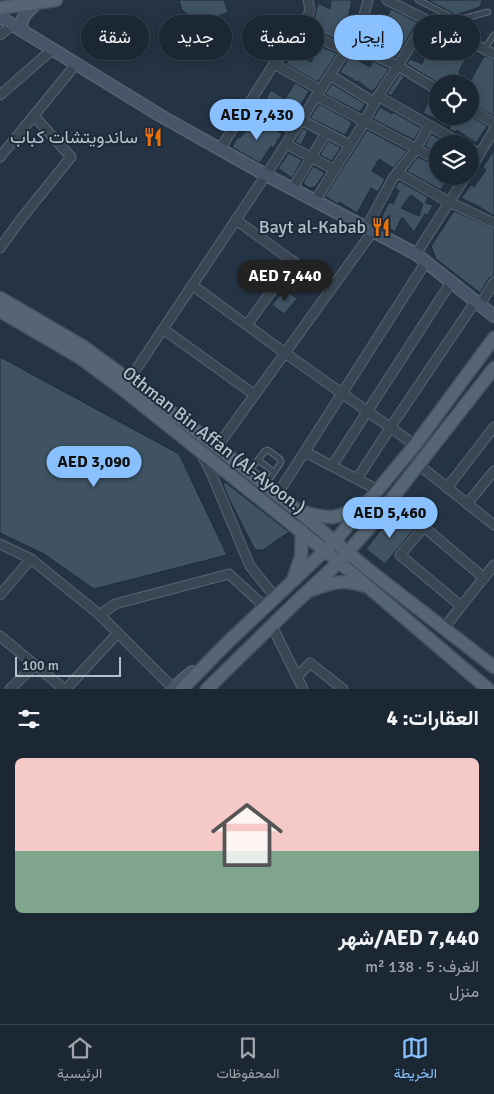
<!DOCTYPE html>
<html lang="ar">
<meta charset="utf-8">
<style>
:root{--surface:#1b2733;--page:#242f3b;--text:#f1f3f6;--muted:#a0a5ac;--line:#39444e;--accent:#89c0ff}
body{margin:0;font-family:Signika,Vazirmatn,sans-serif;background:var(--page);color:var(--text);direction:rtl;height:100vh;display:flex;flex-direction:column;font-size:19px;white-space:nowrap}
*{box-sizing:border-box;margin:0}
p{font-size:16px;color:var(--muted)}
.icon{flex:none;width:28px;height:28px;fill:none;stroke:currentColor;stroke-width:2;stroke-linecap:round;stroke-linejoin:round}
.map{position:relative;height:689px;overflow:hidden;direction:ltr}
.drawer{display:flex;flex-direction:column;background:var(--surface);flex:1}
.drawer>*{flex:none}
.hud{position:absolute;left:15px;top:15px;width:465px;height:45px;direction:rtl;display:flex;gap:10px}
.buttons{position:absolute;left:429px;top:75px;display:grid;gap:10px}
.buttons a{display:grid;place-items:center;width:50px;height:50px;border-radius:50%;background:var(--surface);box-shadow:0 2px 12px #0003,0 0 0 1px var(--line);font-size:25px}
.scale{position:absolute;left:15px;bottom:12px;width:106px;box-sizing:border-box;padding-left:5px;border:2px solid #b6c1cd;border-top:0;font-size:14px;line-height:18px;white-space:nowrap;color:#b6c1cd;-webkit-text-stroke:4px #1d2b39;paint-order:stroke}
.price{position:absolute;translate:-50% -42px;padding:0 11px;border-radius:18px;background:var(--accent);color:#111;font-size:16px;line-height:32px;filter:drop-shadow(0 1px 2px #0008)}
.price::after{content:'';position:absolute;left:50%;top:30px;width:15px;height:11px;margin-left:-8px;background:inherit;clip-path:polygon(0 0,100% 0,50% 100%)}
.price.on{background:#222;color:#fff}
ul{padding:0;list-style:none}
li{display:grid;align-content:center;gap:10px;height:265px;padding:0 15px}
li span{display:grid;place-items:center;height:155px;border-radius:8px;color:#555}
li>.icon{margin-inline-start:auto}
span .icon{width:90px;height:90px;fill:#fffc;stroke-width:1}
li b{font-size:21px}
h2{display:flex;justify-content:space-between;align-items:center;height:60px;padding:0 15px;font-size:21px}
.chip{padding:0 18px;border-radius:22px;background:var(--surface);box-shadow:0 2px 12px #0003,0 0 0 1px var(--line);font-size:18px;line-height:45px}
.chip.on{background:var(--accent);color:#111}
.menu{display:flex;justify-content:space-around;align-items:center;height:70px;border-top:1px solid var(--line);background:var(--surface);font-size:14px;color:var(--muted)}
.menu a{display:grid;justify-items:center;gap:2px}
.menu .on{color:var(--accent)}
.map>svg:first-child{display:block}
.building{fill:#3f5363;stroke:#1f2d3b;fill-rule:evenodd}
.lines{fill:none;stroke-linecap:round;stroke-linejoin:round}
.lane-casing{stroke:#576471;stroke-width:7}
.street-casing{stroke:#576471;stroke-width:11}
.secondary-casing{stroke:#576471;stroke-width:14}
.primary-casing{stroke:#424f5d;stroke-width:15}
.lane{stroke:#394653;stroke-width:4.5}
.street{stroke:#394653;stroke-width:9}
.secondary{stroke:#465567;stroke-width:11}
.primary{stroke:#566573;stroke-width:12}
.labels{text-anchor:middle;stroke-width:4;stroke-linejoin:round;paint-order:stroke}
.poi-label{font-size:18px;fill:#b6c1cd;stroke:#1d2b39;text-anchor:end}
.street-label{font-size:18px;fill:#b6c1cd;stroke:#1d2b39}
</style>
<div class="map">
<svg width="494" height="689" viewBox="0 0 494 689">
<rect width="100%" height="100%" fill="#243444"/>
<!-- building -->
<g class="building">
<path d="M179 0H224L228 12 200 25 182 10Z"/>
<path d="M331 0H352L347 23 338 40 318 32 321 27 313 23 318 3 330 9Z"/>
<path d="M428 0H482L480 7 456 15Z"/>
<path d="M391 9 417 22 396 58 374 42Z"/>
<path d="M428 28 448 38 446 43 468 55 459 71 460 72 459 74 471 80 484 56 494 60V116L470 103V84H440L407 64 410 59 422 64 427 52 418 46Z"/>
<path d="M319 46 337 53 318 82 286 64 293 52 311 62Z"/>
<path d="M350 56 370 67 373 61 389 69 375 89 371 91 358 81 357 82 340 72Z"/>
<path d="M400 74 404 77 391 96 387 94Z"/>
<path d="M295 83 309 91 291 121 263 104 271 90 285 99Z"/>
<path d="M332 84 365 104 360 112 325 94Z"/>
<path d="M432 94 438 96V116H470L487 126 476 143 457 130 455 132 449 129 451 126 423 113Z"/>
<path d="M319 104 345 118 352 123 345 135 310 118Z"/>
<path d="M380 107 392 114 393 112 421 128 414 140 373 119Z"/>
<path d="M257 118 282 134 278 140H276L278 141 273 148 271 146 260 163 232 147 238 137 240 138Z"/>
<path d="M303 128 308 131 301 145 295 142Z"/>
<path d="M367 130 407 151 393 168 379 159 372 171 385 179 378 192 371 188 357 213 339 202 338 204 325 196Z"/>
<path d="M431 134 449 144H438V153L425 146Z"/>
<path d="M328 141 339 146 340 149 332 161 320 155Z"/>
<path d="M494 150V216L478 206 461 198 471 185 474 187 486 170 483 167Z"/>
<path d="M289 153 302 160 292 178 278 168Z"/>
<path d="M418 157 438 166V176H449L441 190 407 171Z"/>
<path d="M313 166 325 173 315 187 309 188 303 183Z"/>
<path d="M399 181 428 197 426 203 433 205 428 215 425 214 414 232 402 217 395 232 379 222 389 202 393 204 399 191 395 188ZM411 195 423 204 419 216 401 208Z"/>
<path d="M454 211 494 229V276L489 278 480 293 436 259 431 246Z"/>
<path d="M285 289 297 299 284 314 272 305Z"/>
<path d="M0 357 179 454 227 555 94 589 44 554 0 533Z"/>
<path d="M225 482 289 532 263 550H255L228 497 223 484Z"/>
<path d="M394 513 414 529 385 564 366 549Z"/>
</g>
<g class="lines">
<!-- lane casing -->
<g class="lane-casing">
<g id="lane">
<path d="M418 0 463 23"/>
<path d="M457 36 465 18 488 12"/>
<path d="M484 49 494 35"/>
<path d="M258 460 274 472"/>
<path d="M249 471 265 451 268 450 280 459 281 461 280 464 266 484"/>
</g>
</g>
<!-- street casing -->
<g class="street-casing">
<g id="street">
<path d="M387 0 494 54"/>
<path d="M302 32 346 50"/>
<path d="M0 35 13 25"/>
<path d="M349 43 398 66 426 20"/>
<path d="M274 64 320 90"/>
<path d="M330 75 375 103"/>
<path d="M0 95 53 49"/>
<path d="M316 96 438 160"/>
<path d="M378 96 462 144"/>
<path d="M248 104 294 131"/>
<path d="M470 109 494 123"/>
<path d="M301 120 350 145"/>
<path d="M286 144 335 170"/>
<path d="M470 148 480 154"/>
<path d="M220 149 274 64 302 32 310 10 308 0"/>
<path d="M0 157 76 64"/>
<path d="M470 170 494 130"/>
<path d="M398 173 449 202 494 223"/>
<path d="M292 189 326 133"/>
<path d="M315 201 365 121 378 96 398 66 438 90"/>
<path d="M236 220 331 289"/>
<path d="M366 228 393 178 417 148 429 125"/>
<path d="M0 248 21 219 71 157 34 116"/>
<path d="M416 254 466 176"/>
<path d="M192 285 285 353 415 445"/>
<path d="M480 305 494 282"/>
<path d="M247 325 293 261"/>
<path d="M163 329 255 395"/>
<path d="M129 380 266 175 346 50 364 15 368 0"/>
<path d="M217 447 373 231"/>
<path d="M305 452 378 490"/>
<path d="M201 454 209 468 250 566 275 597"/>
<path d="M419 465 494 525"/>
<path d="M332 466 451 282"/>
<path d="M357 479 390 428 475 302"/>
<path d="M447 488 494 427"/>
<path d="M277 495 426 262"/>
<path d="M467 504 494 471"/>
<path d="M0 544 31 559 100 615 173 688"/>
<path d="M0 595 31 559"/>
<path d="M461 606 400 555 424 527 484 578"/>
<path d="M100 615 115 604 229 574 265 607"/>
<path d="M272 626 303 689"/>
<path d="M444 628 494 565"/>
<path d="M0 636 64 689"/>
<path d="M297 677 310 663 343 689"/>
<path d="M10 689 35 665"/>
<path d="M66 689 118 633"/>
</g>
</g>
<!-- secondary casing -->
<g class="secondary-casing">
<g id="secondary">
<path d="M0 17 161 116 266 175 416 254 494 316"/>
<path d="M21 30C21 16 27 12 37 3"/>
<path d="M172 689 192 672"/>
</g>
</g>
<!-- primary casing -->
<g class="primary-casing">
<g id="primary">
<path d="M0 8 56 0"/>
<path d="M0 298 84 347 129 380 217 447 297 510 370 571 494 667"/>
<path d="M0 311 79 357 121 388 339 562 488 689"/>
<path d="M300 511C310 514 323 518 333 517 344 515 355 509 364 503"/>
<path d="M294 577 301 557 302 531"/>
<path d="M312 590C333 582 343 579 365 586"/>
<path d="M182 689 228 642 334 542 372 497 415 445 494 338"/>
<path d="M207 689 294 604 339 562 369 528 494 368"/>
</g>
</g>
<!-- lane -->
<use href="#lane" class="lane"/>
<!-- street -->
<use href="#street" class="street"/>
<!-- secondary -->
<use href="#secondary" class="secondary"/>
<!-- primary -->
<use href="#primary" class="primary"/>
</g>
<!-- icons -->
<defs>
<g id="restaurant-bare" transform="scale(1.5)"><path d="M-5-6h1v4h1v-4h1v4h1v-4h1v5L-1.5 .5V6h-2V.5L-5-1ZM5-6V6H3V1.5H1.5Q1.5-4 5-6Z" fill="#e8710a" stroke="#1d2b39" stroke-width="2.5" paint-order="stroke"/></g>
</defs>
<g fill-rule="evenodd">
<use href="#restaurant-bare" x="153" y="137"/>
<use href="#restaurant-bare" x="381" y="227"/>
</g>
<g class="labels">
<!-- poi labels -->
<g class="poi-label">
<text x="138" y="143">ساندويتشات كباب</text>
<text x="366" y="233">Bayt al-Kabab</text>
</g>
<!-- street labels -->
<g class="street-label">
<text transform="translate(214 440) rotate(38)" y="6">Othman Bin Affan (Al-Ayoon.)</text>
</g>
</g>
</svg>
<div class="buttons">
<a><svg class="icon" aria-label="locate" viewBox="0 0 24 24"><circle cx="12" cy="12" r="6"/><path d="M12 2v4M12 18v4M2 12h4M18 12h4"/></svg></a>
<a><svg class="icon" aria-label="layers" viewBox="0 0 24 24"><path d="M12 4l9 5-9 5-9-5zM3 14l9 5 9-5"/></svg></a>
</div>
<div class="scale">100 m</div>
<b class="price" style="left:257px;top:141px">AED 7,430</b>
<b class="price on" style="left:285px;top:302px">AED 7,440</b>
<b class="price" style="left:94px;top:488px">AED 3,090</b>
<b class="price" style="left:390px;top:539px">AED 5,460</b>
<div class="hud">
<a class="chip">شراء</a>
<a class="chip on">إيجار</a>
<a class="chip">تصفية</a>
<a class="chip">جديد</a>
<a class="chip">شقة</a>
</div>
</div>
<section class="drawer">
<h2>العقارات: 4<svg class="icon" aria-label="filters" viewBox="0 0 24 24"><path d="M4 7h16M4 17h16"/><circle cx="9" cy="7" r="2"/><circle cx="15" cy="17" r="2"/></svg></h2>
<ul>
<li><span style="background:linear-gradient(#f6c9c9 60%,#7fa58c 0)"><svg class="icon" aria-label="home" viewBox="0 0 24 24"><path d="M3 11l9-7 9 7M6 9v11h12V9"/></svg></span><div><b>AED 7,440/شهر</b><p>الغرف: 5 · 138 m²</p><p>منزل</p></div></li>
</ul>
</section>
<nav class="menu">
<a class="on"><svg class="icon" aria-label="map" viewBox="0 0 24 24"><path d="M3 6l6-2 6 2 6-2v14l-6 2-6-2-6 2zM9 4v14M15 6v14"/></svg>الخريطة</a>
<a><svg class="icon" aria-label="saved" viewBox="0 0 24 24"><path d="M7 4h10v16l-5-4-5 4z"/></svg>المحفوظات</a>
<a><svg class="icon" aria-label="home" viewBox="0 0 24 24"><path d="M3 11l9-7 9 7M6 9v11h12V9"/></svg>الرئيسية</a>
</nav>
